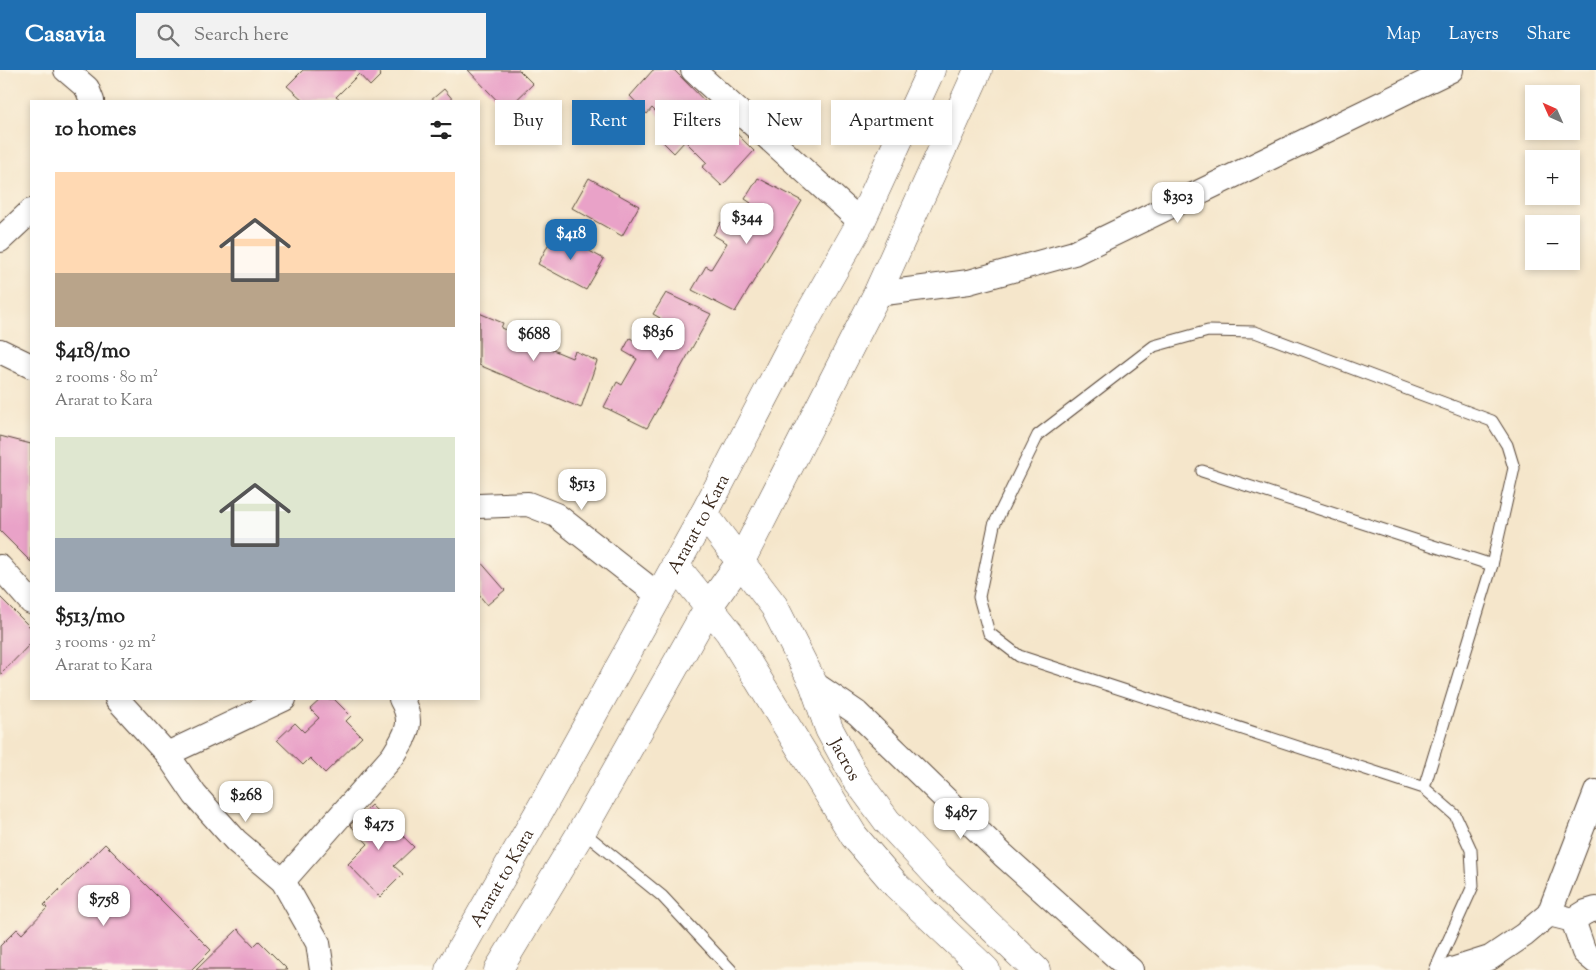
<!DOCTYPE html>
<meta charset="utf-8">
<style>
:root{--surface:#fff;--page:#f2f2f2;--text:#222;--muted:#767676;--accent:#1f6fb2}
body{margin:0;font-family:"Sorts Mill Goudy",serif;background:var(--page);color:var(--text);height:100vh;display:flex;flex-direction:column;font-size:19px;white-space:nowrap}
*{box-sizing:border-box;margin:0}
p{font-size:16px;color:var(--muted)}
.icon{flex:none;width:28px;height:28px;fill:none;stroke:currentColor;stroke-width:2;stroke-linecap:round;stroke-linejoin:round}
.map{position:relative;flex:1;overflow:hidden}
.drawer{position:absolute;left:30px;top:30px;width:450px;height:600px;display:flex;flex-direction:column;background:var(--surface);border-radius:0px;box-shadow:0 2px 8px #0003}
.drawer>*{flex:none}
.banner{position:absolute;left:495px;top:30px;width:475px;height:45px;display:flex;gap:10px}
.needle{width:32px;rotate:315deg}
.buttons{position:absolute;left:1525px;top:15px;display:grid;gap:10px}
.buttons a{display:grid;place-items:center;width:55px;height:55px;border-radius:0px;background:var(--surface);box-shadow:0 2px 8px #0003;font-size:25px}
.price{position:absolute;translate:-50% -42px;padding:0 11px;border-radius:10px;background:#fff;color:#222;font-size:16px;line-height:32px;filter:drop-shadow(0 1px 2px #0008)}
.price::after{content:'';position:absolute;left:50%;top:30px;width:15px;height:11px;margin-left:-8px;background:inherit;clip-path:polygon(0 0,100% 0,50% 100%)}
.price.on{background:var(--accent);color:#fff}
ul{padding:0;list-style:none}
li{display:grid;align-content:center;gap:10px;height:265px;padding:0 25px}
li span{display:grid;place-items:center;height:155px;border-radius:0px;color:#555}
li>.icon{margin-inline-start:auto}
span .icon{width:90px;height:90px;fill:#fffc;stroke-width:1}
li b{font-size:21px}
h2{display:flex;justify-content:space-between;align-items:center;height:60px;padding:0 25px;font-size:21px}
.pill{padding:0 18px;border-radius:0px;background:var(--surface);box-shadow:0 2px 8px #0003;font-size:18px;line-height:45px}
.pill.on{background:var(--accent);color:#fff}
header{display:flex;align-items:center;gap:30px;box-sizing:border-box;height:70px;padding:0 25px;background:var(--accent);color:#fff}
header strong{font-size:24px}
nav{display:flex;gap:28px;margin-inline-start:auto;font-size:18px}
.search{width:350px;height:45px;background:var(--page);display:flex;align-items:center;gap:12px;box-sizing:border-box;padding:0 18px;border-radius:0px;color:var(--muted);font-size:19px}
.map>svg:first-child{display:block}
.building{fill:#e9a2c8}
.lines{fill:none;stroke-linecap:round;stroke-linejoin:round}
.lane-casing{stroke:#574638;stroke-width:13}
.street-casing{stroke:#574638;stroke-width:26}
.primary-casing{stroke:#574638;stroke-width:29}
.lane{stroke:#fff;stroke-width:11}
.street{stroke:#fff;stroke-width:24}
.primary{stroke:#fff;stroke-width:28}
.labels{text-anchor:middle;stroke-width:4.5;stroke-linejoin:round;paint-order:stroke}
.street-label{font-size:18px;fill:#3b2a1e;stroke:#fcf5e5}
</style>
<header>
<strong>Casavia</strong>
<div class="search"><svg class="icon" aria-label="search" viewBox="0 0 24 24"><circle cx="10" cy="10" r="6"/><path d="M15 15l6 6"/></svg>Search here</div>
<nav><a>Map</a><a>Layers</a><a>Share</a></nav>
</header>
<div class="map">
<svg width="1596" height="900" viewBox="0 0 1596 900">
<rect width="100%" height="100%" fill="#fcf5e5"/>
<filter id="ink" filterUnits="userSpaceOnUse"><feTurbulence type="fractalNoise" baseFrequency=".02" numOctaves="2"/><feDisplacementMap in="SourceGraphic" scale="10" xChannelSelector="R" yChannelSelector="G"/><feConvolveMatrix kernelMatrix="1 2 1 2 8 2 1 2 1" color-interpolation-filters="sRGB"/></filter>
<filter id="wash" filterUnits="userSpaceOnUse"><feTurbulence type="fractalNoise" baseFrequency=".0096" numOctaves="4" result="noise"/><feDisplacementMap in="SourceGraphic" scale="20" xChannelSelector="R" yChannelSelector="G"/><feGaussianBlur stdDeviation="1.12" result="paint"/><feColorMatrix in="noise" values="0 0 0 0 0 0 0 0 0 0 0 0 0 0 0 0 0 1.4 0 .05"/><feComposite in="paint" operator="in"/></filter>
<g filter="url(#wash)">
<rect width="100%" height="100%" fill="#f5e6cb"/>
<g id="blocks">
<!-- building -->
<g class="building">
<path d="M303 0H377L381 5 370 16 359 4 336 27 341 31H304L287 16Z"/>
<path d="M468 0H519L533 14 506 40Z"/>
<path d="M653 0H674L754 81 722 116 702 97 707 93 685 71 674 83 663 72 675 61 652 38 647 44 630 26Z"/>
<path d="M444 19 454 31H430Z"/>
<path d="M589 108 639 136 622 166 572 138Z"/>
<path d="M758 108 802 131 735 242 692 220 706 196 711 199 727 173 713 165 721 152 735 160 751 133 745 129Z"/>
<path d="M555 162 604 189 586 220 538 194Z"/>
<path d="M666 223 711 244 647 358 604 337 617 312 622 315 637 289 623 281 630 268 644 276 660 248 653 244Z"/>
<path d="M479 243 503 253 501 258 528 270 535 255 548 261 543 276 572 288 575 281 597 291 581 338 479 295Z"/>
<path d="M0 366 31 374V492L0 461Z"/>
<path d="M479 490 505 520 487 535 479 525Z"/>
<path d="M0 527 31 558V573L0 605Z"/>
<path d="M321 629H334L351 646 346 651 362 667 325 703 310 688 303 695 277 670 295 653 304 662 319 648 310 639Z"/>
<path d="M371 735 414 777 394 796 403 804 380 827 348 794 368 774 350 755Z"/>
<path d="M105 774 211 880 191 900H0V876L17 859 22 864 47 838 44 835Z"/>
<path d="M238 859 254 876 259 871 288 900H196Z"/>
</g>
</g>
</g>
<g filter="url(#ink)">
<use href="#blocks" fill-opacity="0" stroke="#574638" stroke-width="1"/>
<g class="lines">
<!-- lane casing -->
<g class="lane-casing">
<g id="lane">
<path d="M1202 401 1492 495"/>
<path d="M1424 718 1492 495 1514 398 1507 375 1492 351 1255 262 1208 261 1154 276 1038 365 994 455 979 527 989 563 1019 586 1424 718 1455 745 1471 780 1473 816 1435 900"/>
<path d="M582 761 662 826 731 900"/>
</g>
</g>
<!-- street casing -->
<g class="street-casing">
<g id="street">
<path d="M66 0 87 18 92 31"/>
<path d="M693 0 861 152"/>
<path d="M0 170 31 141"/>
<path d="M877 224 969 212 1074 183 1451 0"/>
<path d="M0 281 31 296"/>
<path d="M479 436 528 434 556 445 658 525"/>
<path d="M0 497 31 532"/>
<path d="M813 613 857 643 1003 785 1131 900"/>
<path d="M117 629 167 684 195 725 236 771 283 811 318 873 322 900"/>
<path d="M167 684 284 629"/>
<path d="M283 811 393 686C406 665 415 653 401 629"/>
<path d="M1549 844 1573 850 1586 842 1596 839"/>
<path d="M1573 850 1584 882 1596 892"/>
<path d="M1452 900 1490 888 1524 865 1549 844 1596 722"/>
</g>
</g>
<!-- primary casing -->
<g class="primary-casing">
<g id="primary">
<path id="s1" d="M704 444 774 536 813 613 829 659 856 709 887 751 939 807 1036 900"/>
<path d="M675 495 729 562 854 766 896 815 986 900"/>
<path id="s2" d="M449 900 544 733 704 444 795 269 861 152 931 0"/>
<path d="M498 900 582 761 709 536 741 491 877 224 978 0"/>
</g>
</g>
<!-- lane -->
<use href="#lane" class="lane"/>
<!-- street -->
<use href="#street" class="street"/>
<!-- primary -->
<use href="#primary" class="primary"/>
</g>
</g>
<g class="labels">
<!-- street labels -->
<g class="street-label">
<text dy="6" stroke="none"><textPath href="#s2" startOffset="511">Ararat to Kara</textPath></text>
<text dy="6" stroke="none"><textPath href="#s1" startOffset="285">Jacros</textPath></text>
<text dy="6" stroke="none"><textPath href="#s2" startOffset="106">Ararat to Kara</textPath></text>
</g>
</g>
</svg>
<div class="buttons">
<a><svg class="needle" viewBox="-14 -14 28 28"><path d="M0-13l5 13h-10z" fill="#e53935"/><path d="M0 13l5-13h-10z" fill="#767676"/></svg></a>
<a>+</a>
<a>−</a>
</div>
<b class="price" style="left:1178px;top:154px">$303</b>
<b class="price" style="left:747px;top:175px">$344</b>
<b class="price on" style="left:571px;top:191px">$418</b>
<b class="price" style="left:658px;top:290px">$836</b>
<b class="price" style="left:534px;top:292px">$688</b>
<b class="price" style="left:582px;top:441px">$513</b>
<b class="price" style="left:246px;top:753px">$268</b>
<b class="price" style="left:961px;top:770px">$487</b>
<b class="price" style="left:379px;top:781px">$475</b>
<b class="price" style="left:104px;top:857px">$758</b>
<div class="banner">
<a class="pill">Buy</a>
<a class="pill on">Rent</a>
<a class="pill">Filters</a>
<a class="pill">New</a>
<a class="pill">Apartment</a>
</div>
<section class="drawer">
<h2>10 homes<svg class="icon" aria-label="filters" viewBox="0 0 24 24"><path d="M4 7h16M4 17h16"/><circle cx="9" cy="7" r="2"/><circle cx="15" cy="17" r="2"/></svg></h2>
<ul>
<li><span style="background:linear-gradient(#ffd9b3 65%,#b9a48a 0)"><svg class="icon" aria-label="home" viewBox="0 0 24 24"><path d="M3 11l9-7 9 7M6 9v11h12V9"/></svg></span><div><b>$418/mo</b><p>2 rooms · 80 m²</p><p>Ararat to Kara</p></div></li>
<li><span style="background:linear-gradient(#dfe7d0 65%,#9aa5b1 0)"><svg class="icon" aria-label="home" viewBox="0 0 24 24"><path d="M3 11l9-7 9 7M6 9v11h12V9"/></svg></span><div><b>$513/mo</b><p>3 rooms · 92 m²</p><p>Ararat to Kara</p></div></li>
</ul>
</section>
</div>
